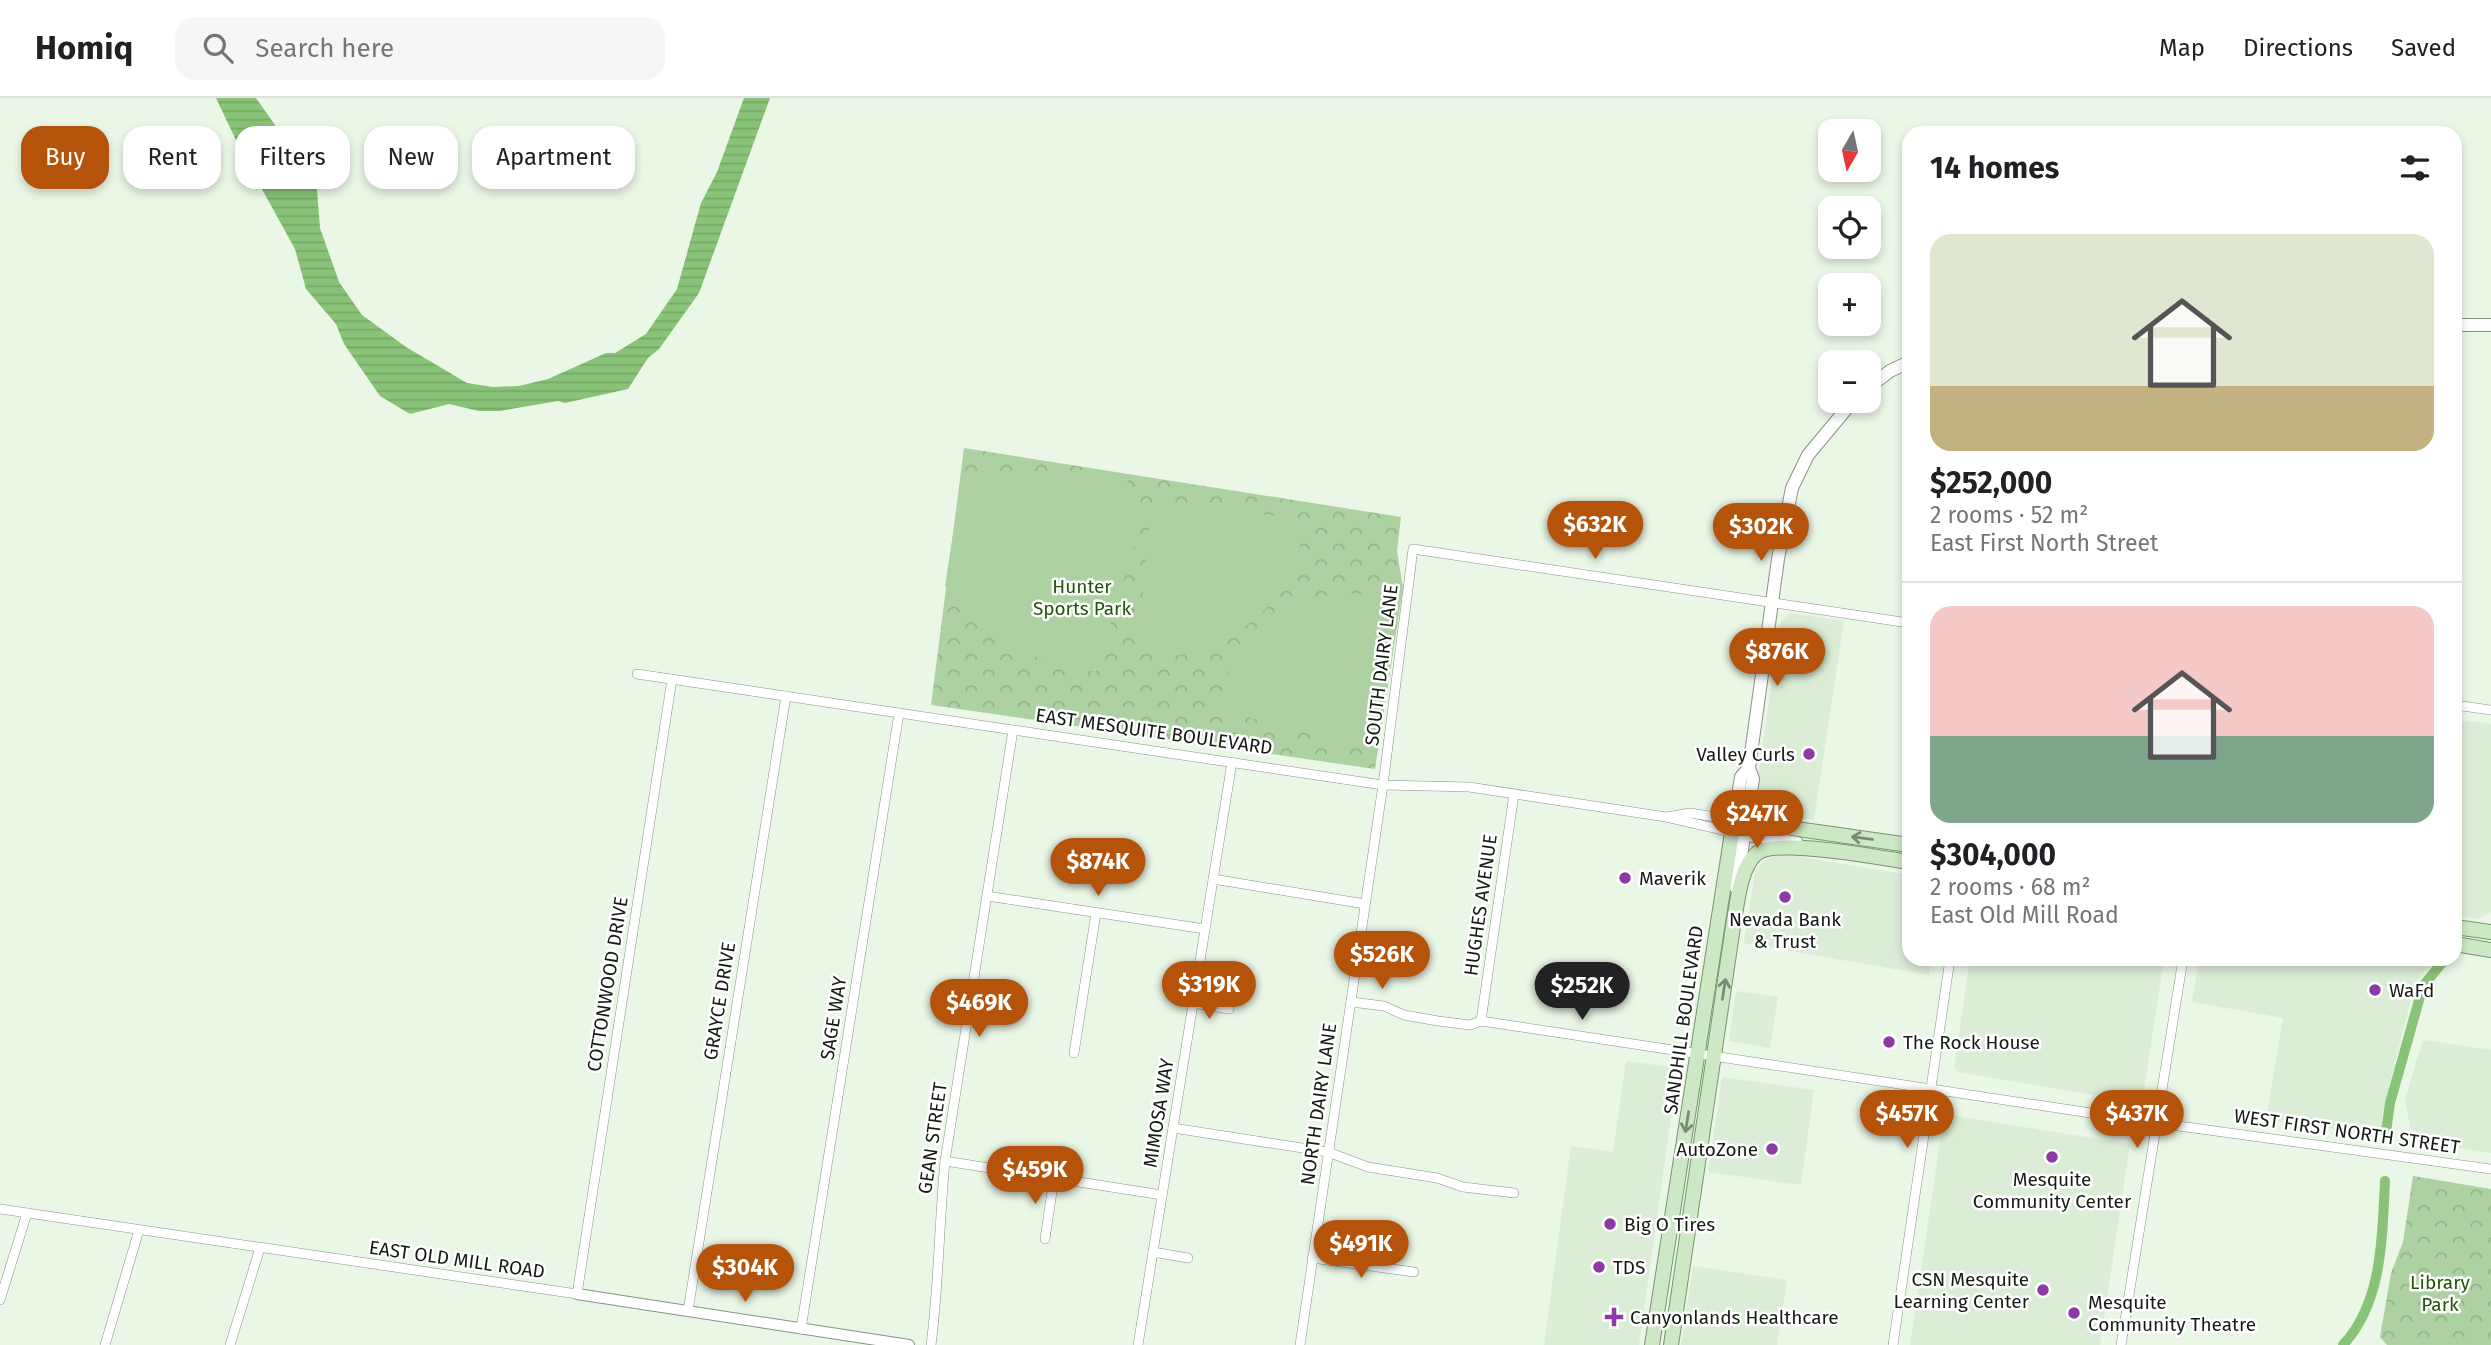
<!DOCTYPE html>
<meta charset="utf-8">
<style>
:root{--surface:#fff;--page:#f6f6f6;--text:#202124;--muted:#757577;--line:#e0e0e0;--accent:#b45309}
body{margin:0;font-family:"Fira Sans",sans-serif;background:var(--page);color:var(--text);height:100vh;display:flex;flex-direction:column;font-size:26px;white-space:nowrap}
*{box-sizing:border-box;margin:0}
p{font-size:23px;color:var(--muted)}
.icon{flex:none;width:38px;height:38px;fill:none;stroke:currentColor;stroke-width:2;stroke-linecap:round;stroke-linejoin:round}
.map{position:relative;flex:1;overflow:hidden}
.side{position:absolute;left:1902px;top:28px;width:560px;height:840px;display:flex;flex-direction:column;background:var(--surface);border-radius:21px;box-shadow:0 4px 10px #0003}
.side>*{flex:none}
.banner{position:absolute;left:21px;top:28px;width:665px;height:63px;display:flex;gap:14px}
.needle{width:46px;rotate:189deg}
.fabs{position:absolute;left:1818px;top:21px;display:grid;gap:14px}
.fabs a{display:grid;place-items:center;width:63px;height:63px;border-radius:14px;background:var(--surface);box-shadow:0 4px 10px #0003;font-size:35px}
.price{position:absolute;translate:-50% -60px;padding:0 16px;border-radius:24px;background:var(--accent);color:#fff;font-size:23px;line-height:46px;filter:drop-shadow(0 2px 4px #0008)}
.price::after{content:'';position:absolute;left:50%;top:42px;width:21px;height:16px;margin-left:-10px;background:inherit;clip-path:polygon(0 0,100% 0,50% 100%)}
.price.on{background:#222;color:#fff}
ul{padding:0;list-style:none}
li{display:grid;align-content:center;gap:14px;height:371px;padding:0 28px}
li+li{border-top:2px solid var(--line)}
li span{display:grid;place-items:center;height:217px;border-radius:21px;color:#555}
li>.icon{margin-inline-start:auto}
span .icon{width:126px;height:126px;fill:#fffc;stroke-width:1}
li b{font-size:30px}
h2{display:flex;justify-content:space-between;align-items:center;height:84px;padding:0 28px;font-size:30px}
.chip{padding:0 24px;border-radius:21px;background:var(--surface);box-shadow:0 4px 10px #0003;font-size:24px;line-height:63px}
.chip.on{background:var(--accent);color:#fff}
header{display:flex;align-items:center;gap:42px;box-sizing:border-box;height:98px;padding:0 35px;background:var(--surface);border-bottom:2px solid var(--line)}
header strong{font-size:33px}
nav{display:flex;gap:38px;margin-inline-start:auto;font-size:24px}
.search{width:490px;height:63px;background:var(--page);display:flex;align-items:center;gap:18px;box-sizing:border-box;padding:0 24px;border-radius:21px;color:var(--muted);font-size:26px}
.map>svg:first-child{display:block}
.built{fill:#dcedd7}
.park{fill:url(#park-crowns)}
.pitch{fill:#add1a2}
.water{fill:url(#water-rules)}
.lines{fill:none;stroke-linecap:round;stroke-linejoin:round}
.canal{stroke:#89c377;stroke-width:10}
.minor-casing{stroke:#889385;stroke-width:10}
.tertiary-casing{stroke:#889385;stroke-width:12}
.secondary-casing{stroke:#889385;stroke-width:14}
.primary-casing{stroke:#77966e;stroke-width:16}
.minor{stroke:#fff;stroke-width:9}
.tertiary{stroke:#fff;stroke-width:10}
.secondary{stroke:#fff;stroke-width:12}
.primary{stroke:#cde8c5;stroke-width:14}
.oneway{stroke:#7b8b76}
.poi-dot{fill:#8f39a6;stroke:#fff;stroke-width:2.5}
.labels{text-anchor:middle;stroke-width:5;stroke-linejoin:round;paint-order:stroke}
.park-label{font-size:19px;fill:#1f5504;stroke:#fff}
.street-label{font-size:19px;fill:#161a15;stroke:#fff}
.poi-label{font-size:19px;fill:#161a15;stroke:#fff;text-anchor:start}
</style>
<header>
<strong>Homiq</strong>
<div class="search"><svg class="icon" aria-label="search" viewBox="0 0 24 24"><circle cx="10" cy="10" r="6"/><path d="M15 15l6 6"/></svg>Search here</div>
<nav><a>Map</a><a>Directions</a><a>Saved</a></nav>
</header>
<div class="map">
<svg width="2491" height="1247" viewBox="0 0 2491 1247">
<defs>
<pattern id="park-crowns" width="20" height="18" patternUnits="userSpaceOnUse" patternTransform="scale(1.75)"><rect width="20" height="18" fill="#add1a2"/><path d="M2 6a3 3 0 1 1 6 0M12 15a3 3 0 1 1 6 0" fill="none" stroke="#94b38b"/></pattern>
<pattern id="water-rules" width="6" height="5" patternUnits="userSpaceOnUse" patternTransform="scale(1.75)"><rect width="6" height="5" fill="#89c377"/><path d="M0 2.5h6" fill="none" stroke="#76a766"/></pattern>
</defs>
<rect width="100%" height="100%" fill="#eaf6e6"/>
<!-- built -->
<g class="built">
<path d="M1790 515 1844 523 1814 722 1760 714 1754 704 1781 523Z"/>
<path d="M2467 623 2491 626V814L2477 821 2455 818V647L2459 626Z"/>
<path d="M1775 758H1795L1909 777V861H1931L1929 877 1744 845 1755 774 1764 763Z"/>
<path d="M1970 861H2164L2142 1005 1958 974 1954 969Z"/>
<path d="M2199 861H2436L2415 886 2382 1016V1037L2266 1022 2283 920 2192 904Z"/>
<path d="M1736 893 1778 899 1770 950 1729 943Z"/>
<path d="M2423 942 2491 952V1055L2413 1043 2405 1001Z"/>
<path d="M1626 963 1678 970 1639 1247H1544L1571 1048 1613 1054Z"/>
<path d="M1722 979 1814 992 1801 1087 1708 1074Z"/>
<path d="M1950 1017 2130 1046 2100 1247H1910L1943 1024Z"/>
<path d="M1693 1168 1787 1182 1777 1247H1681Z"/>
</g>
<!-- park -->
<g class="park">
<path d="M964 350 1401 419 1397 453 1403 490 1375 671 931 607Z"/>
<path d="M2413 1078 2491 1091V1247H2387L2380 1239 2391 1175 2403 1144Z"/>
</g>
<!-- pitch -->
<g class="pitch">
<path d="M962 378H1101L1127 383 1141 399 1137 439 1096 574C1056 565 1014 556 980 530 967 519 956 501 945 488Z"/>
<path d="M1161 405 1304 421C1301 437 1300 458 1293 473 1274 514 1224 551 1180 557 1167 559 1150 554 1137 552L1151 409Z"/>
<path d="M1338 495 1385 498 1362 641 1352 648 1216 610C1237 540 1267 510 1338 495Z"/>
</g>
<!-- water -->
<path class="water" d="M216 0H256L282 37 300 55 305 73 317 92 320 130 339 184 362 217 406 249 467 285 493 289 519 288 548 281 606 255H615L646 236 677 191 701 105 717 74 744 0H770L699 195 659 251 648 260 628 291 565 305 558 303 500 313H479L449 306 410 316 380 298 344 246 336 226 306 191 295 151 242 55Z"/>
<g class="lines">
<!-- canal -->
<g class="canal">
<path d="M2386 1034 2390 1005 2423 888 2445 861"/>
<path d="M2343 1247C2383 1204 2382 1139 2385 1083"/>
</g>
<!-- minor casing -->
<g class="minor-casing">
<g id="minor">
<path d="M637 576 1383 687 1469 689 1666 719 1732 734"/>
<path d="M2455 607 2491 612"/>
<path d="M1667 719 1690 715 1734 722"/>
<path d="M1213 781 1365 806"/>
<path d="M987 798 1205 831"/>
<path d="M1351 904 1384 908 1404 917 1438 923 1470 927 1481 923 2157 1025 2491 1071"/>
<path d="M1193 905 1229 911"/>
<path d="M1481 923 1514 696"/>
<path d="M1074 955 1096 815"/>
<path d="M1173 1030 1328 1054 1368 1069 1437 1080 1463 1089 1514 1095"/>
<path d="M945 1063 1162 1097"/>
<path d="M0 1111 577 1196 672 581"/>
<path d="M1045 1141 1054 1080"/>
<path d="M1153 1154 1188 1160"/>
<path d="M1312 1160 1414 1174"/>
<path d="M0 1202 27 1115"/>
<path d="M688 1213 786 598"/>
<path d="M801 1231 899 615"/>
<path d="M105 1247 139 1132"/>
<path d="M230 1247 260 1150"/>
<path d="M931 1247C939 1186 939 1125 945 1063L1013 632"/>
<path d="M1138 1247 1232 664"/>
<path d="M1300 1247 1383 687 1413 451 1909 525"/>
<path d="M1893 1247 1950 861"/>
<path d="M2121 1247 2183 861"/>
</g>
</g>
<!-- tertiary casing -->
<g class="tertiary-casing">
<path id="tertiary" d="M577 1196 909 1247"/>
</g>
<!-- secondary casing -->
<g class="secondary-casing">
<g id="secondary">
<path d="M2455 227H2491"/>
<path d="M1869 289 1890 273 1909 264"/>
<path d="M1734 722 1741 679 1749 670"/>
<path d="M1735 735 1797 745"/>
<path d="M1736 790 1753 681 1749 670 1778 461 1792 390 1808 357 1853 303"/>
</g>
</g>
<!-- primary casing -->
<g class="primary-casing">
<g id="primary">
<path d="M2455 829 2491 834"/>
<path d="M2455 846 2491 852"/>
<path d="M1652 1247 1734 722 1909 747"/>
<path d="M1671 1247 1734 822C1738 802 1740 771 1756 756 1775 739 1881 760 1909 764"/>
</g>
</g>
<!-- minor -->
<use href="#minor" class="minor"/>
<!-- tertiary -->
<use href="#tertiary" class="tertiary"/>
<!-- secondary -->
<use href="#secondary" class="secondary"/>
<!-- primary -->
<use href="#primary" class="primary"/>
</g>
<!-- one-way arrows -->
<defs><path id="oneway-shaft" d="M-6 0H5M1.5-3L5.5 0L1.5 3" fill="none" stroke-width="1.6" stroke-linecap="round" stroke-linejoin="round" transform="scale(1.75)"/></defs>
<g class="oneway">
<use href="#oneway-shaft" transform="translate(1862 740) rotate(-172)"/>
<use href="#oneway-shaft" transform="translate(1724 891) rotate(-81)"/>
<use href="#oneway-shaft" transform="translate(1687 1024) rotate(99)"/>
</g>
<!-- markers -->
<g class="poi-dot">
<circle cx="1809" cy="656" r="7"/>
<circle cx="1625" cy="780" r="7"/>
<circle cx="1785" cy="799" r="7"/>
<circle cx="2375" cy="892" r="7"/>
<circle cx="1889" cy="944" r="7"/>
<circle cx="1772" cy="1051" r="7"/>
<circle cx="2052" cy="1059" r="7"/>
<circle cx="1610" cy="1126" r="7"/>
<circle cx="1599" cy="1169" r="7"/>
<circle cx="2043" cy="1192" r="7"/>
<circle cx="2074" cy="1215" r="7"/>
<path d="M1610.5 1208.5h7v7h7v7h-7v7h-7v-7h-7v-7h7z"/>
</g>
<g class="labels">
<!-- park labels -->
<g class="park-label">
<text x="1082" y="495">Hunter<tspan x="1082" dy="22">Sports Park</tspan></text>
<text x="2440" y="1191">Library<tspan x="2440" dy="22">Park</tspan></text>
</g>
<!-- street labels -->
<g class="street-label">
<text transform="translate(1381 567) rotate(-83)" y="7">SOUTH DAIRY LANE</text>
<text transform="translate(1154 633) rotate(8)" y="7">EAST MESQUITE BOULEVARD</text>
<text transform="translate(1480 807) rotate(-82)" y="7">HUGHES AVENUE</text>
<text transform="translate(607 886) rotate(-81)" y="7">COTTONWOOD DRIVE</text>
<text transform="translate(719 903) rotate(-81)" y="7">GRAYCE DRIVE</text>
<text transform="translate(833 920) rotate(-81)" y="7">SAGE WAY</text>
<text transform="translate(1683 922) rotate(-82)" y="7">SANDHILL BOULEVARD</text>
<text transform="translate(1318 1006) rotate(-82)" y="7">NORTH DAIRY LANE</text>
<text transform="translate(1158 1015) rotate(-81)" y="7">MIMOSA WAY</text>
<text transform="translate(2347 1033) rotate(8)" y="7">WEST FIRST NORTH STREET</text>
<text transform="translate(932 1040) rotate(-82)" y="7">GEAN STREET</text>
<text transform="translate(457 1161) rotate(8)" y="7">EAST OLD MILL ROAD</text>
</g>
<!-- poi labels -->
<g class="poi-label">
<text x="1795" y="663" text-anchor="end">Valley Curls</text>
<text x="1639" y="787">Maverik</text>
<text x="1785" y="828" text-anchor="middle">Nevada Bank<tspan x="1785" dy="22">&amp; Trust</tspan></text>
<text x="2389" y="899">WaFd</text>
<text x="1903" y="951">The Rock House</text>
<text x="1758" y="1058" text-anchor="end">AutoZone</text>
<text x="2052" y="1088" text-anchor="middle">Mesquite<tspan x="2052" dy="22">Community Center</tspan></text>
<text x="1624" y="1133">Big O Tires</text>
<text x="1613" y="1176">TDS</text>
<text x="2029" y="1188" text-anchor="end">CSN Mesquite<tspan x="2029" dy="22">Learning Center</tspan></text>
<text x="2088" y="1211">Mesquite<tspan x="2088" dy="22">Community Theatre</tspan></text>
<text x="1630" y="1226">Canyonlands Healthcare</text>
</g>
</g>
</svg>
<div class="fabs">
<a><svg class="needle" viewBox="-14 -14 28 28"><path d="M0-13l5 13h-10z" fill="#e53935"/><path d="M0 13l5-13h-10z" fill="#757577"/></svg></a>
<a><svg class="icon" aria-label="locate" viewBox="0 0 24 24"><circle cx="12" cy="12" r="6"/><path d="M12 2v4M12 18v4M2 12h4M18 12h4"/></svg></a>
<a>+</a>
<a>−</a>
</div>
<b class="price" style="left:1595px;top:463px">$632K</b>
<b class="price" style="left:1761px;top:465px">$302K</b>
<b class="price" style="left:1777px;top:590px">$876K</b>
<b class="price" style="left:1757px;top:752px">$247K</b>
<b class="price" style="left:1098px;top:800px">$874K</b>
<b class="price" style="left:1382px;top:893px">$526K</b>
<b class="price" style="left:1209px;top:923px">$319K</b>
<b class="price on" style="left:1582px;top:924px">$252K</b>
<b class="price" style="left:979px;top:941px">$469K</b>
<b class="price" style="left:1907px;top:1052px">$457K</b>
<b class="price" style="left:2137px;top:1052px">$437K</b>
<b class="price" style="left:1035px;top:1108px">$459K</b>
<b class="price" style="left:1361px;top:1182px">$491K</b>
<b class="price" style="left:745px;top:1206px">$304K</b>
<div class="banner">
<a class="chip on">Buy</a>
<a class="chip">Rent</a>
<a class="chip">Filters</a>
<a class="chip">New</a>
<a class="chip">Apartment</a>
</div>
<section class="side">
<h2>14 homes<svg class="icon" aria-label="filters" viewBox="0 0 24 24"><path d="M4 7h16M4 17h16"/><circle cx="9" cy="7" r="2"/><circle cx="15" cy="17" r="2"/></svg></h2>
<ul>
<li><span style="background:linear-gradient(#dfe7d0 70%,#c2b280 0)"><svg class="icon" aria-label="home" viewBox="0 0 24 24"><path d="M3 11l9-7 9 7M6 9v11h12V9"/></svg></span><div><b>$252,000</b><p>2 rooms · 52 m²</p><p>East First North Street</p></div></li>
<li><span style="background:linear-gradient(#f6c9c9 60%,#7fa58c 0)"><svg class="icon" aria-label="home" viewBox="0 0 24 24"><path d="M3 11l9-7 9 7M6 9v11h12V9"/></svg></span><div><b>$304,000</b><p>2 rooms · 68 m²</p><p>East Old Mill Road</p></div></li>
</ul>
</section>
</div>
